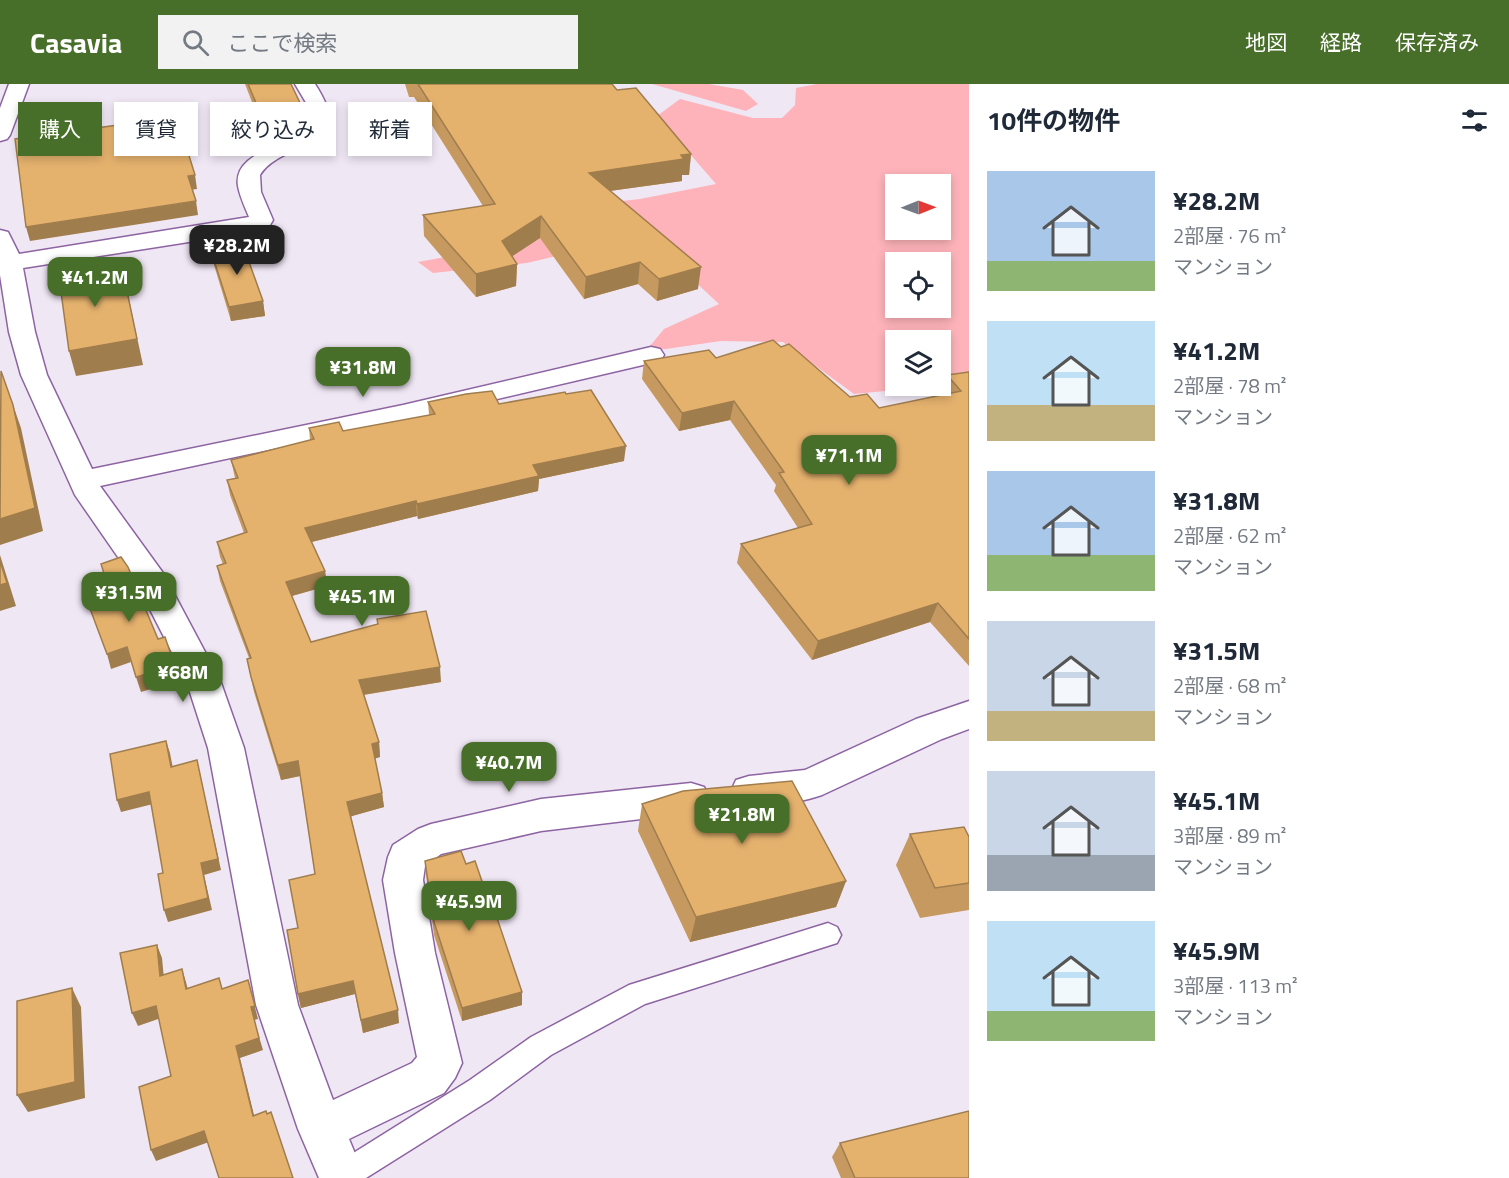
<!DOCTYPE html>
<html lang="ja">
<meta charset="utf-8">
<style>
:root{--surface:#fff;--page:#f2f2f3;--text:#1f2937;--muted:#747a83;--accent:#486f29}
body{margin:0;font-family:"Titillium Web","Noto Sans JP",sans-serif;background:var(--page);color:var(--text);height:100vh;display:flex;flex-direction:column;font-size:22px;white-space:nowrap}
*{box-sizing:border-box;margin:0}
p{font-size:20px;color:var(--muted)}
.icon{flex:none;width:33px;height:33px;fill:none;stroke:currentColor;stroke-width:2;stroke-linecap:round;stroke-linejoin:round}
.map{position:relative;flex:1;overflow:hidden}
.sheet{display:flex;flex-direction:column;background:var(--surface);width:540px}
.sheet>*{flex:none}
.guide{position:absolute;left:18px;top:18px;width:570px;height:54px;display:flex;gap:12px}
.needle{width:39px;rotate:89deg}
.buttons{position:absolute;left:885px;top:90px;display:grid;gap:12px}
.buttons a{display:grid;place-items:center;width:66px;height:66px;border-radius:0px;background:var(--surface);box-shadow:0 3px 9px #0003;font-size:30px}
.price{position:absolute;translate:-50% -51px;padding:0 14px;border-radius:12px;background:var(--accent);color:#fff;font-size:20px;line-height:39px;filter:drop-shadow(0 2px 3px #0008)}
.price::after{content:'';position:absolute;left:50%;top:36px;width:18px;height:14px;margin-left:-9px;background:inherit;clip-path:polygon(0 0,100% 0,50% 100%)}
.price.current{background:#222;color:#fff}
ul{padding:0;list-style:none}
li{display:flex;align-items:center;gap:18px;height:150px;padding:0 18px}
li span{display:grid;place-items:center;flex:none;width:168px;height:120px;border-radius:0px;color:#555}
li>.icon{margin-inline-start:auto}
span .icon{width:72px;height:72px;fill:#fffc;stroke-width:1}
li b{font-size:26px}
h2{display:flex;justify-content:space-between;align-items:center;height:72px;padding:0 18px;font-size:26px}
.tag{padding:0 21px;border-radius:0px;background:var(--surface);box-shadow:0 3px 9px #0003;font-size:21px;line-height:54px}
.tag.current{background:var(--accent);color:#fff}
header{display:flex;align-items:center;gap:36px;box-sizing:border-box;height:84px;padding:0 30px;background:var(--accent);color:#fff}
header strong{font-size:28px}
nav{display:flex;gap:33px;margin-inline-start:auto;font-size:21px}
.search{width:420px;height:54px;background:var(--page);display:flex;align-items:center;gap:15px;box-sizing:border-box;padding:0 21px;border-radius:0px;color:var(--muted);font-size:22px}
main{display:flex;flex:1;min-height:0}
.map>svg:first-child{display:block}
.green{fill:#fdb3b9;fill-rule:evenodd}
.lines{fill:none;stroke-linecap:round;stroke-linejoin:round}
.service-casing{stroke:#8d64a2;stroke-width:3}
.minor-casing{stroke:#8d64a2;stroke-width:3}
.service{fill:#fff;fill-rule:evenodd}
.minor{fill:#fff;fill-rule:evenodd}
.wall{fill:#c5995f}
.shaded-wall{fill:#a07d4d}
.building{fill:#e5b26e;stroke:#a07d4d;stroke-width:1.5}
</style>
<header>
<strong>Casavia</strong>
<div class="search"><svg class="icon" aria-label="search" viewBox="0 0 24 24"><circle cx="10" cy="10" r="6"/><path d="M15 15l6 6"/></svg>ここで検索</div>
<nav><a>地図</a><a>経路</a><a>保存済み</a></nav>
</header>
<main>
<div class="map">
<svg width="969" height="1094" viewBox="0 0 969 1094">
<rect width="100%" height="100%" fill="#f0e7f5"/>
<!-- green -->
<g class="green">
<path d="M652 0H709L743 6 758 20 746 27Z"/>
<path d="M817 0H969V299L854 310 783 258 721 257 645 268 664 245 719 220 645 151 527 179 433 189 418 178 538 156 541 139 568 123 640 115 716 100 657 32 680 15 753 34H782L795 21 796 4ZM896 100H940V146H896ZM896 178H940V224H896ZM896 256H940V302H896Z"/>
</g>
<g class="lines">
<!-- service casing -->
<g class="service-casing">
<path id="service" d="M828 839 837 843 841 851 837 859 645 920 551 971 490 1016 366 1094H327L331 1083 470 996 531 953 629 901Z"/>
</g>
<!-- minor casing -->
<g class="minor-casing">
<g id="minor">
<path d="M9 0H29L10 51 7 55 0 57V24Z"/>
<path d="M295 0H315C360 69 285 53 260 91L261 108 273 136 270 141 246 149 23 184 35 248 47 291 92 385 403 321 651 263 660 265 664 271 660 277 403 337 100 402 163 489 220 596 244 664 298 921 333 1016 412 979 417 973 395 869 383 796 388 773 393 761 418 745 431 740 541 715 691 699 704 703 710 714 704 725 691 729 541 747 441 770 425 782 423 796 435 869 462 979 455 994 444 1009 349 1055 365 1094H319L298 1045 256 921 208 664 186 596 138 502 75 411 21 291 9 248 0 191V146L8 148 19 170 249 133C245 123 240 113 238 102 232 66 295 62 310 37L308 22Z"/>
<path d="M969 617V645L942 655 822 711C798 719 760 726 736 718L731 707 736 696 749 692 805 686 916 635Z"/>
</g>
</g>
<!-- service -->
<use href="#service" class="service"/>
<!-- minor -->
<use href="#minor" class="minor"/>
</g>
<!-- wall -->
<g class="wall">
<path d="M245 0H291L302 23 303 35 260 39Z"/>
<path d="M405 0H612L617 6 691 70 689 91H682V97L610 107 698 205 657 217 638 200 584 215 540 154 512 172 517 180 516 202 476 213 424 152 423 131 483 122 414 13H409Z"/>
<path d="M211 167 263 217 265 232 231 237 214 181Z"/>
<path d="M781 263 850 313 879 324 943 311 941 309 947 291 969 288V582L930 538 812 576 737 479 741 460 798 444 774 407 776 401 730 336 679 347 642 295 644 277 716 274Z"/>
<path d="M566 310 624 377 539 395 538 407 418 435 417 432 312 458 325 487 327 502 292 512 311 558 377 540V535L441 598 364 611 379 658 380 673 375 674 382 709 384 723 351 732 399 939 363 949 355 910 301 924 297 907 298 844 315 790 300 692 281 696 254 608 247 575 249 574 220 497 217 482 223 480 220 473 217 458 244 449 230 411 227 396 235 394 231 376 310 356 309 344 343 347 429 331 428 318 499 320Z"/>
<path d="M642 720 846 797 836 823 690 858 638 747Z"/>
<path d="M910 750 969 753V826L920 834 896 781Z"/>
<path d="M425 777 466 780 495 835 522 921 462 937 434 851 426 790Z"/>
<path d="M840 1059 969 1094H841L832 1073Z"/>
</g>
<!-- shaded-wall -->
<g class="shaded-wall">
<path d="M691 70 689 91H682V97L587 110 589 89Z"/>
<path d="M195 91 197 105 190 106 188 92Z"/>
<path d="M196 117 198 131 30 157 26 143Z"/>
<path d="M541 132 540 154 502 179V157Z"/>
<path d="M640 178 638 200 584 215 586 193Z"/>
<path d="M517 180 516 202 476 213V190Z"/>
<path d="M701 183 698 205 657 217 659 195Z"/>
<path d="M123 188 143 281 76 292 69 267Z"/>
<path d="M263 217 265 232 231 237 229 223Z"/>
<path d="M734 317 730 336 679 347 682 329Z"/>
<path d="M13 321 21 344 43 447 0 461V435Z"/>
<path d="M626 362 624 377 539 395 538 407 418 435 417 420 533 381Z"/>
<path d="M416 417 417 432 307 459 305 444Z"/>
<path d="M0 471 16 522 0 527Z"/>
<path d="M325 487 327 502 288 513 286 498Z"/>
<path d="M938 519 930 538 812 576 818 557Z"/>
<path d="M127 563 131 578 111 585 107 570Z"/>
<path d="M175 582 179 596 141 608 136 593Z"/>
<path d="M440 583 441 598 361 611 359 596Z"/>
<path d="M166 657 170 669 175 695 171 683Z"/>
<path d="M379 658 380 673 374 675 372 660Z"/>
<path d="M197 676 221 786 204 791 212 826 168 838 164 826 201 779Z"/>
<path d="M298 677 300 692 281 696 278 681Z"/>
<path d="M149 708 153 720 121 728 117 716Z"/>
<path d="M382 709 384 723 349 733 347 718Z"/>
<path d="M846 797 836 823 690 858 696 833Z"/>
<path d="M157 861 162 874 165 905 160 892Z"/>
<path d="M182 885 186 898 191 918 186 905Z"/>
<path d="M248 896 258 935 254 936 263 966 240 974 257 1043 253 1032 236 962 251 923Z"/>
<path d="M353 897 355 910 301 924 298 910Z"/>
<path d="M72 904 81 923 85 1014 28 1028 17 1011Z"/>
<path d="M522 908V921L462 937V924Z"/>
<path d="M156 922 161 934 138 942 132 929Z"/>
<path d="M398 926 399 939 363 949 361 936Z"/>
<path d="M204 1047 209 1058 156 1077 151 1066Z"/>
</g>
<!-- building -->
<g class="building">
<path d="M248 0H291L302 23 259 26Z"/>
<path d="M418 0H612L617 6 636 4 691 70 681 71 684 75 589 89 701 183 659 195 640 178 586 193 541 132 502 157 517 180 476 190 423 131 495 120Z"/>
<path d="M177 33 195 91 188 92 196 117 26 143 15 55Z"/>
<path d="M243 161 263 217 229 223 211 167Z"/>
<path d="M93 179 95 193 123 188 137 255 69 267 58 186Z"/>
<path d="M773 256 781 263 789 260 850 313 867 310 879 324 961 307 947 291 969 288V555L938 519 818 557 741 460 812 440 779 389 784 388 734 317 682 329 644 277 709 266 716 274Z"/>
<path d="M1 287 13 321 35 424 0 435Z"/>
<path d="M591 306 626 362 533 381 539 392 417 420 416 417 305 444 325 487 286 498 311 558 378 540 377 535 426 527 440 583 359 596 379 658 372 660 382 709 347 718 398 926 361 936 353 897 298 910 287 846 298 844 289 796 315 790 298 677 278 681 251 593 247 575 251 574 217 482 226 479 217 458 247 448 227 396 238 394 231 376 314 355 309 344 339 338 343 347 435 330 428 318 466 310 492 307 499 320 565 308 566 310Z"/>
<path d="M121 473 128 483 158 555 165 553 166 556 175 582 136 593 127 563 107 570 89 522 112 515 101 480Z"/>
<path d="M0 477 7 499 0 501Z"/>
<path d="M166 657 171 683 197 676 218 775 201 779 208 814 164 826 158 790 163 789 149 708 117 716 110 670Z"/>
<path d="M792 697 846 797 696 833 642 720 683 707Z"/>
<path d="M964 743 969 753V799L935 804 910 750Z"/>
<path d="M461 767 466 780 475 777 495 835 497 834 522 908 462 924 434 838 425 777Z"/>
<path d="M157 861 160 892 182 885 186 905 219 894 222 905 248 896 255 922 251 923 259 954 236 962 253 1032 266 1027 267 1030 271 1028 293 1094H219L204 1047 151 1066 139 1003 171 992 156 922 132 929 120 869Z"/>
<path d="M72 904 75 998 17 1011V917Z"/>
<path d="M969 1027V1094H855L840 1059Z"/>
</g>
</svg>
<div class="buttons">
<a><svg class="needle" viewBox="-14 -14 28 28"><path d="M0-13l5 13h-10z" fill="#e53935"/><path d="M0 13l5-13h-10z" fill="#747a83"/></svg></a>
<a><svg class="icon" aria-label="locate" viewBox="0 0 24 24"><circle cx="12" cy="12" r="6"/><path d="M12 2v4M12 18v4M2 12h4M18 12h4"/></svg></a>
<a><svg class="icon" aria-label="layers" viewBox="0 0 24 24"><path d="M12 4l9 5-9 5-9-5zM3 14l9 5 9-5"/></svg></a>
</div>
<b class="price current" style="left:237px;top:192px">¥28.2M</b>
<b class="price" style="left:95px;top:224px">¥41.2M</b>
<b class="price" style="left:363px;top:314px">¥31.8M</b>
<b class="price" style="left:849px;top:402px">¥71.1M</b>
<b class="price" style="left:129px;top:539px">¥31.5M</b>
<b class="price" style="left:362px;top:543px">¥45.1M</b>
<b class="price" style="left:183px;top:619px">¥68M</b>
<b class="price" style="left:509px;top:709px">¥40.7M</b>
<b class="price" style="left:742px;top:761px">¥21.8M</b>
<b class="price" style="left:469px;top:848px">¥45.9M</b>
<div class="guide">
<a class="tag current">購入</a>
<a class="tag">賃貸</a>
<a class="tag">絞り込み</a>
<a class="tag">新着</a>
</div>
</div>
<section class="sheet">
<h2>10件の物件<svg class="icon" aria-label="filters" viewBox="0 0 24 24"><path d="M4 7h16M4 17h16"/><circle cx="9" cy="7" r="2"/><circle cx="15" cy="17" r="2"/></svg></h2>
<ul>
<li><span style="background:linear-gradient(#a9c7e8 75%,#8fb573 0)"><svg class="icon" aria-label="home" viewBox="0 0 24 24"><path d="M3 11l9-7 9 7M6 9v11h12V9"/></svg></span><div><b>¥28.2M</b><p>2部屋 · 76 m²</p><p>マンション</p></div></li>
<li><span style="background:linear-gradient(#bfe0f5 70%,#c2b280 0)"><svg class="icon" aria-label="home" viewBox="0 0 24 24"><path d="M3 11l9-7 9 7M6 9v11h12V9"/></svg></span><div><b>¥41.2M</b><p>2部屋 · 78 m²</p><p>マンション</p></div></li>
<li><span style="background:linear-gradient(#a9c7e8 70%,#8fb573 0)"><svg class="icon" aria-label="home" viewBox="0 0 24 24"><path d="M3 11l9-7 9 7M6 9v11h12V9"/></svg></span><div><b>¥31.8M</b><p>2部屋 · 62 m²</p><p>マンション</p></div></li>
<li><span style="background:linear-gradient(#c9d6e8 75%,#c2b280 0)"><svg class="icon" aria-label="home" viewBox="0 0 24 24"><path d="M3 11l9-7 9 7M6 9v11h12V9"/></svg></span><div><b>¥31.5M</b><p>2部屋 · 68 m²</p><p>マンション</p></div></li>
<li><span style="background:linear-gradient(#c9d6e8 70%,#9aa5b1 0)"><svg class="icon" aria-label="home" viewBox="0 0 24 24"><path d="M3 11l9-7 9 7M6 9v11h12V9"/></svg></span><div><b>¥45.1M</b><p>3部屋 · 89 m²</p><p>マンション</p></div></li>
<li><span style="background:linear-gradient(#bfe0f5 75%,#8fb573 0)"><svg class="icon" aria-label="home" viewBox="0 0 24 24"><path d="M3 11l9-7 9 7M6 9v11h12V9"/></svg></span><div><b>¥45.9M</b><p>3部屋 · 113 m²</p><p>マンション</p></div></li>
</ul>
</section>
</main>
